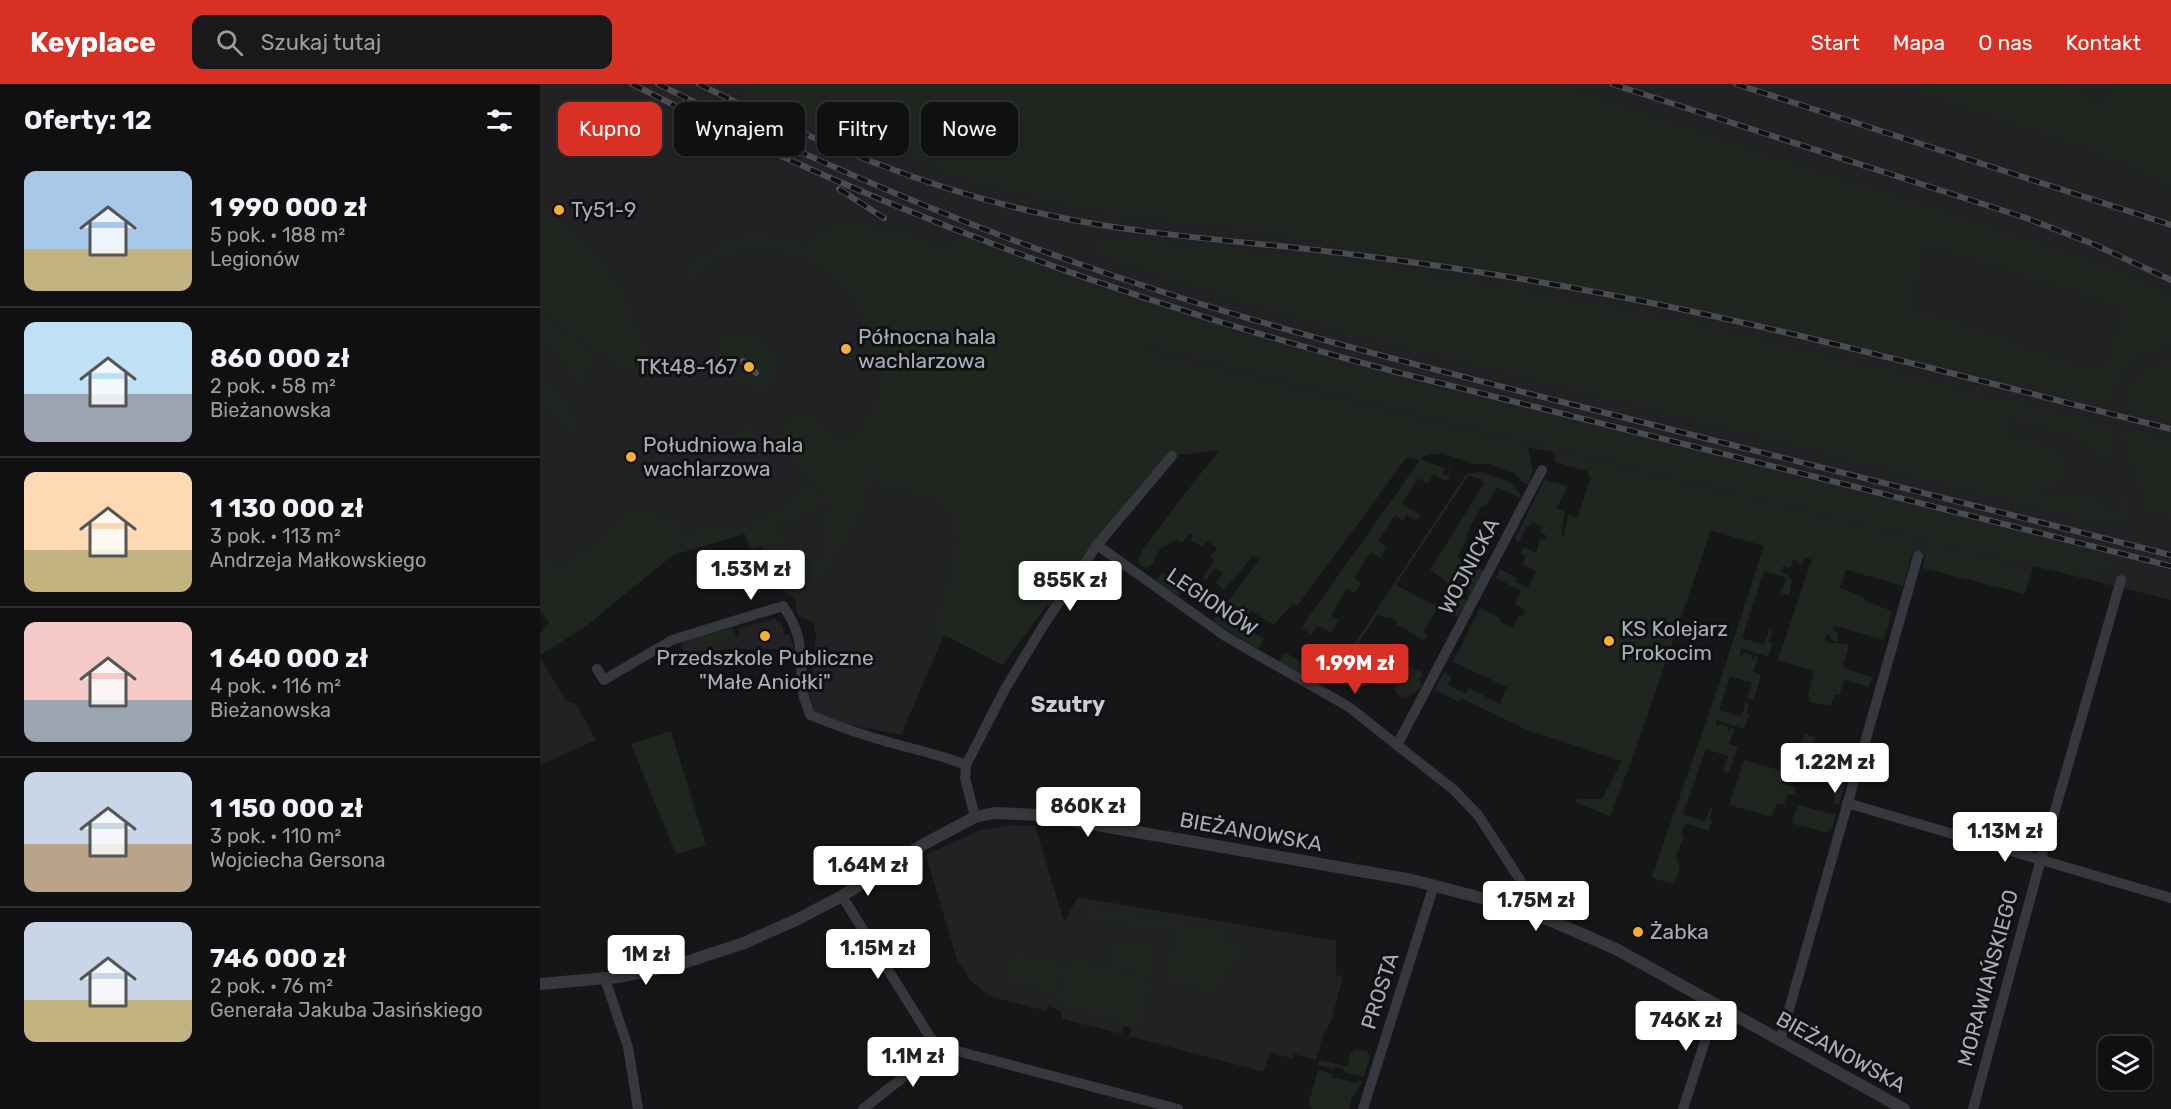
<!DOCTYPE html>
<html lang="pl">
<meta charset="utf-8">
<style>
:root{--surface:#101012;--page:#19191b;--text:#f1f3f6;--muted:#9c9d9f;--line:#303032;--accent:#d93025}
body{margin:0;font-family:Rubik,sans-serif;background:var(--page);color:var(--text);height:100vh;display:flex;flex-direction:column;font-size:22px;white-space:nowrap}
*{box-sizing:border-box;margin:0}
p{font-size:20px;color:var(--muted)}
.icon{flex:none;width:33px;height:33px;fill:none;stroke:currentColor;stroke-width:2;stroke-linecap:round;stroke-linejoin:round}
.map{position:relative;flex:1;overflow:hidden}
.drawer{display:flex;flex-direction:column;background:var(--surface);width:540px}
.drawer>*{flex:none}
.guide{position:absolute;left:18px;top:18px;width:570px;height:54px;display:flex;gap:12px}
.buttons{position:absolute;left:1558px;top:952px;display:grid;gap:12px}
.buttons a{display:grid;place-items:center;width:54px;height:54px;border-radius:12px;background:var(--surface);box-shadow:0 2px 4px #0004,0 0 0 2px var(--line);font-size:30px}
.price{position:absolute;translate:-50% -51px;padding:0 14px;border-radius:6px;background:#fff;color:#222;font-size:20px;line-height:39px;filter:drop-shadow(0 2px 3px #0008)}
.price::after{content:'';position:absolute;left:50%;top:36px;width:18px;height:14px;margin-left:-9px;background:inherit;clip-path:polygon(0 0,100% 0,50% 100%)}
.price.selected{background:var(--accent);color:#fff}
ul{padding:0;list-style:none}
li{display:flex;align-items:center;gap:18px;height:150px;padding:0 24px}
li+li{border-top:2px solid var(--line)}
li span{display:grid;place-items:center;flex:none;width:168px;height:120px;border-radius:12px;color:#555}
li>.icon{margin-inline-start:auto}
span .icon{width:72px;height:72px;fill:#fffc;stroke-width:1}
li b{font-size:26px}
h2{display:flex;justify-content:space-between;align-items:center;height:72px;padding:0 24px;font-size:26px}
.pill{padding:0 21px;border-radius:12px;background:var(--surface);box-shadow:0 2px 4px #0004,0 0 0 2px var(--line);font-size:21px;line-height:54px}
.pill.selected{background:var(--accent);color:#fff}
header{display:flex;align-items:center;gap:36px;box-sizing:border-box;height:84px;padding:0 30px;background:var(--accent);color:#fff}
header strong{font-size:28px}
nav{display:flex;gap:33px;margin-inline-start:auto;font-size:21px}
.search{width:420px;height:54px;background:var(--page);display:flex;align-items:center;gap:15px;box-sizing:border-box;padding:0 21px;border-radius:12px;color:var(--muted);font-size:22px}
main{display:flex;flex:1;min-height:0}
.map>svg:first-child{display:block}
.built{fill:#222225}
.green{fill:#1e261f;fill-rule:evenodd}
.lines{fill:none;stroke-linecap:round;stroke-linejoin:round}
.minor{stroke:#37383d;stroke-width:10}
.tertiary{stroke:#37383d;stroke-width:12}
.rail-casing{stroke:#4a4c52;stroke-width:6}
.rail{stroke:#111113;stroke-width:4;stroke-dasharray:11;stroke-linecap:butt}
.poi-dot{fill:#f2b134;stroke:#111113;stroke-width:2}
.labels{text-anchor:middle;stroke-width:6;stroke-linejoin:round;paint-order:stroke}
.poi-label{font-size:21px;fill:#a8adb8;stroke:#111113;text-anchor:start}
.street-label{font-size:21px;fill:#a8adb8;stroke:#111113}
.neighbourhood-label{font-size:22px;font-weight:bold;fill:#c9ccd4;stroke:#111113}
</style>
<header>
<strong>Keyplace</strong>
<div class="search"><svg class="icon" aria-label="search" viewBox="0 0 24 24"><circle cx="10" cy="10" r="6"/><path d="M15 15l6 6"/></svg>Szukaj tutaj</div>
<nav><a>Start</a><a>Mapa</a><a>O nas</a><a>Kontakt</a></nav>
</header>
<main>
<section class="drawer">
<h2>Oferty: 12<svg class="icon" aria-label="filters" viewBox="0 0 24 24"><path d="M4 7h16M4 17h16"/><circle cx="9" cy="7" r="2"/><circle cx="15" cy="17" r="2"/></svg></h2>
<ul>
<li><span style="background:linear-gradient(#a9c7e8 65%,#c2b280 0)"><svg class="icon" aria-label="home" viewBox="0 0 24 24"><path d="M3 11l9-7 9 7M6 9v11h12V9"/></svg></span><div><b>1 990 000 zł</b><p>5 pok. · 188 m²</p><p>Legionów</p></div></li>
<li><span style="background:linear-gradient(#bfe0f5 60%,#9aa5b1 0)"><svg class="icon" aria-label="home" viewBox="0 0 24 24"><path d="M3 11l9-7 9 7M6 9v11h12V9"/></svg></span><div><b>860 000 zł</b><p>2 pok. · 58 m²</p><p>Bieżanowska</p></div></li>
<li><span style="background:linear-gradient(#ffd9b3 65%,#c2b280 0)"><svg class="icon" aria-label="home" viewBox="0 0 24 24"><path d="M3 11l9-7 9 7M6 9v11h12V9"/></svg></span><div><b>1 130 000 zł</b><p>3 pok. · 113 m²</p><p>Andrzeja Małkowskiego</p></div></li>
<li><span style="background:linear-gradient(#f6c9c9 65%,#9aa5b1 0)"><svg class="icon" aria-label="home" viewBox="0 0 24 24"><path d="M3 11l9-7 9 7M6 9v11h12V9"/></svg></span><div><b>1 640 000 zł</b><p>4 pok. · 116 m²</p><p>Bieżanowska</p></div></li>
<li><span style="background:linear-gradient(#c9d6e8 60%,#b9a48a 0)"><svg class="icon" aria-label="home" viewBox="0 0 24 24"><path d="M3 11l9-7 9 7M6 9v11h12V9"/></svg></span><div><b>1 150 000 zł</b><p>3 pok. · 110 m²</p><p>Wojciecha Gersona</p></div></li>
<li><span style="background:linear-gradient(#c9d6e8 65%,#c2b280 0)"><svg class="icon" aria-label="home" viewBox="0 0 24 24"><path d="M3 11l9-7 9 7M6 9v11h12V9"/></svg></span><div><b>746 000 zł</b><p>2 pok. · 76 m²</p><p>Generała Jakuba Jasińskiego</p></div></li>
</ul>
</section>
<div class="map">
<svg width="1631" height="1025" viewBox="0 0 1631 1025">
<rect width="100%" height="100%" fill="#161618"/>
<!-- built -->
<g class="built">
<path d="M0 0H1631V516L1493 482 1488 500 1372 471 1363 502 1196 454 1047 407 1051 393 1047 387 1018 379 1015 378V369L988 363 993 387 988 401 974 389 951 380 930 379 902 369 890 370 880 375 806 359 769 353 624 373 404 551 361 651 306 640 275 628 269 611 276 553 273 538 260 533 256 525V518L247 505 224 444 133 471 42 545 0 492Z"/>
<path d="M236 534 237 539 241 538 245 551 250 550 254 565H187L144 569 141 558 193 544 196 553H199L198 545Z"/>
<path d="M0 574 26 617 36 620 56 656 0 681Z"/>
<path d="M472 741 495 742 524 838 538 813 796 857V891L803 892 791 938 784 949 776 976 754 970 753 975 730 968 724 987H720L589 952 591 944 584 942 582 950 522 935 521 927 507 922 506 927 449 912 431 897 417 876 386 771 440 746Z"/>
</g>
<!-- green -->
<g class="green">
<path d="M192 0H1009L1546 175 1587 190 1631 213V263C1609 262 1585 278 1576 297 1572 305 1573 313 1571 321L1171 226 716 146 548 126 424 94 350 69 250 30ZM1385 158 1585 224 1569 280 1549 285 1368 223Z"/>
<path d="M1357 0H1500L1541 8 1550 18H1565L1578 0H1631V101L1533 58Z"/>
<path d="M0 119 56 174 86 209 92 238 123 297C94 297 22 243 0 223Z"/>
<path d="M305 141 370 149 408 170 415 153 564 207 737 263 944 317 1561 472V476L1571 478 1577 475 1574 485 1570 487 1525 489 608 260 606 269 988 363C989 377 994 387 989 400H985L974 389 951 380H936L902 369 883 372 881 376 912 386 911 387 904 385 903 390 910 392 909 395 904 396 894 390 887 400 878 394 862 420 880 431 876 437 867 431 863 437 855 431 838 457 847 463 840 474 831 468 814 494 821 499 814 509 807 505 791 531 799 536 791 549 777 541 772 551 761 544 880 376 867 373 757 522 753 519 734 541 711 527 701 541 724 555 718 565 673 537 719 476 713 471 695 494 684 505 676 499 683 489 675 484 666 496 662 494 675 477 670 473 677 464 667 457 662 463 650 455 653 452 650 449 642 459 636 455 619 466 613 479 607 484 598 480 599 473 604 463 679 366 632 372 515 525 507 521 464 580H461L404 551 391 548C401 521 423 468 415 440 412 430 402 420 397 412L334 400 338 383 332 381C327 421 308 454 286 486 275 492 266 492 259 480L290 471 279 431 287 430 299 433 269 389 234 354 259 325 305 361C329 337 337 324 343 290L327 286C327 268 329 247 322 230 302 182 245 155 195 168 177 172 162 185 148 196L141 190C156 179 173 163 191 156 214 147 246 153 267 165 270 148 289 146 305 141Z"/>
<path d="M558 153 822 179 992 209 1165 242 1561 340V342L1570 339C1568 351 1572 362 1572 374L1566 378 1559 374 1541 356 1495 340 1465 333 1467 354 1487 352 1517 368 1525 380 1521 396 1515 402 1493 401 1491 405 1512 411 1565 417 1567 423V428L1573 430 1577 428 1583 415 1587 413 1593 416 1587 444 1582 436 1572 434 1566 440 802 247 683 211 561 171 552 154Z"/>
<path d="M0 231 50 270 44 302 3 254 0 255Z"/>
<path d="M214 253C239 261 238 278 232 301L217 308 193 296 173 279C173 251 192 253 214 253Z"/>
<path d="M1631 277V336L1585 324C1590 300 1604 280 1631 277Z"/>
<path d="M0 291 32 329 34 355 0 315Z"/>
<circle cx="208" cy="349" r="9"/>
<path d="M1581 342 1584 345 1631 356V434L1613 429 1602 423C1602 396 1591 373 1581 348Z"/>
<path d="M1015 369 1371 456 1374 461 1363 502 1306 485 1300 504 1324 513 1323 516 1352 527 1344 556 1295 542 1293 547 1298 549V558L1292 556 1289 550 1285 552V558L1309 561 1303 582 1306 585 1332 593 1329 603 1304 596 1300 611 1295 610 1290 622 1270 618 1268 611 1274 587 1238 576 1272 475 1265 474 1261 482 1259 481 1260 478 1253 475 1250 484 1243 482 1241 488 1247 490 1252 496 1249 511 1241 509 1246 494 1224 487 1202 554 1224 561 1229 546 1232 547 1229 558 1233 559 1228 573 1202 564 1199 571 1202 572 1204 568 1212 571V575L1214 576 1215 572 1218 573 1213 588 1221 591 1214 616 1207 614 1212 599 1190 592 1179 626 1201 633 1206 618 1209 620 1206 629 1209 631 1204 645 1177 636 1176 642 1178 643 1179 640 1188 642V646L1190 647 1191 643 1194 645 1189 660 1198 663 1189 689 1183 686 1188 672 1166 665 1143 730 1165 738 1170 724 1173 725 1169 735 1172 736 1169 747 1145 739 1141 750 1144 752 1136 771 1140 785 1134 800 1112 794V792L1177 606 1224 462 1171 446 1094 670 1070 732 1034 718 1038 715H1062L1082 677 987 646 921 614 919 618 895 606 904 588 911 592 908 601 926 610 929 604 960 620 967 603 913 578 940 524 960 534 959 537 973 544 979 531 982 532 985 526 975 520 981 507 956 494 960 485 977 494 976 498 988 504 996 487 982 480 986 472 980 469 983 463 996 469 1000 455 1004 457 1007 452 1000 448 1002 443 992 438 990 443 987 442 979 458 975 455 1004 396 1028 402 1017 424 1025 428 1021 451 1024 452 1028 430 1037 434 1051 393 1047 387 1015 378Z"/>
<path d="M943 388 970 398 981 411 980 414 957 403 946 422 942 421 926 451 928 452 918 472 944 487 919 533 910 529 918 512 927 516 929 504 921 500 918 505C907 500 901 492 890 486L945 398 929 391 856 501 898 523 883 548 887 551 884 557C875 552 866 544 856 541L858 538 849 532 847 535 838 530 816 563 813 562 926 390Z"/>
<path d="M270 398 282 417C274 433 252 434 236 439L254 487 255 507 250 512 235 501 222 462 210 465 205 450 133 471 42 545 0 571V550L9 538 0 526V470L18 490 98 423 124 436 142 442 141 453 155 455 157 445 189 444 190 446C226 437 245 424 270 398Z"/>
<path d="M1392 462 1457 478 1490 490 1485 510 1382 484 1387 465Z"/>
<path d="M623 488 644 504 638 512 616 496Z"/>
<path d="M193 544 196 554 153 565 151 558 153 554Z"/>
<path d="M745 568 768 582 762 591 739 578Z"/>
<path d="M871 582 875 587H880L883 591 879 595 882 603 870 612 860 613 853 604 860 598 859 594 865 588 864 584Z"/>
<path d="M131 647 166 761 136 770 91 660Z"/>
<path d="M1264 650 1275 653 1270 672 1279 675 1273 688 1277 689 1275 695 1253 689Z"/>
<path d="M1204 676 1244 687 1241 699 1255 703 1254 710H1247L1244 721 1236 720 1232 733 1189 721Z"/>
<path d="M1301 679 1310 681 1299 721 1293 719 1295 706H1293Z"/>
<path d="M1258 721 1296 731 1291 747 1289 746 1288 749 1251 739Z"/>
<path d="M546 823 687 848 685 857 544 832Z"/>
<path d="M638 852 698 861 702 867 673 907 625 895Z"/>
<path d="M575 855 616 866 609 891 568 879Z"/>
<path d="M475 869 523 882 516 909 467 895Z"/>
<path d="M530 875 611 897 599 942 517 919Z"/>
<path d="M816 965 827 967 830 972 824 993 805 988 804 985 793 982 794 985 778 981 780 976 807 983 810 970Z"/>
<path d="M778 986 793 990 791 993 817 999 819 997 823 998 812 1013 809 1025H772L769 1018Z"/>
</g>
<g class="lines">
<!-- minor -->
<g class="minor">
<path d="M557 461 685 552 809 623 914 706 938 731 986 805 987 811 984 827"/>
<path d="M57 585 64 596 132 556 243 522C266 554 259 573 263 608 264 616 268 624 270 631 299 643 329 653 359 661 382 667 404 672 426 681"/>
<path d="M857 661 1002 386"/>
<path d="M1307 719 1631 814"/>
<path d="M435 733 425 694 426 681 465 605 505 539 557 461 632 372"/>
<path d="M302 812 390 953 398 962"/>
<path d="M65 895 88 963 98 1025"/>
<path d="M1240 957 1378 472"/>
<path d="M398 962 638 1025"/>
<path d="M323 1025 395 968 398 962"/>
<path d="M823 1025 894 801"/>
<path d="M1143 1025 1177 920"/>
<path d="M1433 1025 1501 775 1581 496"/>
</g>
<!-- tertiary -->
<path class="tertiary" d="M0 900 78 893 137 881 204 859 258 835 302 812 384 760 435 733 454 729 500 731 872 796 961 819 1012 837 1076 865 1364 1025"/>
<!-- rail casing -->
<g class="rail-casing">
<g id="rail">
<path d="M92 0C335 125 592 219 856 288L1631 482"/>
<path d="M118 0C258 70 402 133 551 184 720 243 892 285 1066 329 1254 377 1442 424 1631 471"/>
<path d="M159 0C271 56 385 105 508 131 591 149 674 155 758 164 839 173 919 184 999 198 1213 234 1421 293 1631 345"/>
<path d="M1072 0 1486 134 1553 160 1631 196"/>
<path d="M1196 0 1631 141"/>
<path d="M299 105 344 134"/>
<path d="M203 277 216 289"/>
</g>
</g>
<!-- rail -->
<use href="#rail" class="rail"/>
</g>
<!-- markers -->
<g class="poi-dot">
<circle cx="19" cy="126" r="6"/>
<circle cx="306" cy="265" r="6"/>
<circle cx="209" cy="283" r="6"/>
<circle cx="91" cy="373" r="6"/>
<circle cx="225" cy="552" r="6"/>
<circle cx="1069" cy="557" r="6"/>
<circle cx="1098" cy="848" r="6"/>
</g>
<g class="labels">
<!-- poi labels -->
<g class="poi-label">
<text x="31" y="133">Ty51-9</text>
<text x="318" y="260">Północna hala<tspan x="318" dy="24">wachlarzowa</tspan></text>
<text x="197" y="290" text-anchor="end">TKt48-167</text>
<text x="103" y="368">Południowa hala<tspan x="103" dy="24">wachlarzowa</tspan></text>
<text x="1081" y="552">KS Kolejarz<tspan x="1081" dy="24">Prokocim</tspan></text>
<text x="225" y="581" text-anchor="middle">Przedszkole Publiczne<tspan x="225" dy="24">"Małe Aniołki"</tspan></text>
<text x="1110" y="855">Żabka</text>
</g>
<!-- street labels -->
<g class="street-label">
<text transform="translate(929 482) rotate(-62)" y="7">WOJNICKA</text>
<text transform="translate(672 518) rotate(34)" y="7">LEGIONÓW</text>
<text transform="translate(711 748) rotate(10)" y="7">BIEŻANOWSKA</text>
<text transform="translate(1448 894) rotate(-75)" y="7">MORAWIAŃSKIEGO</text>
<text transform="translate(840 907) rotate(-72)" y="7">PROSTA</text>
<text transform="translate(1301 968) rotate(29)" y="7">BIEŻANOWSKA</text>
</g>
<!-- neighbourhood labels -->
<g class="neighbourhood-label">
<text x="528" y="628">Szutry</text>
</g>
</g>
</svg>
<div class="buttons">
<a><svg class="icon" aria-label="layers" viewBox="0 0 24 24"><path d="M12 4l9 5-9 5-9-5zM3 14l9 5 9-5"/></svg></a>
</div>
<b class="price" style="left:211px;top:517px">1.53M zł</b>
<b class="price" style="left:530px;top:528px">855K zł</b>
<b class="price selected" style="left:815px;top:611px">1.99M zł</b>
<b class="price" style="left:1295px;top:710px">1.22M zł</b>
<b class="price" style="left:548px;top:754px">860K zł</b>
<b class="price" style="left:1465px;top:779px">1.13M zł</b>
<b class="price" style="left:328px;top:813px">1.64M zł</b>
<b class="price" style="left:996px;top:848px">1.75M zł</b>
<b class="price" style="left:338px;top:896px">1.15M zł</b>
<b class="price" style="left:106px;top:902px">1M zł</b>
<b class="price" style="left:1146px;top:968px">746K zł</b>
<b class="price" style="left:373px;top:1004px">1.1M zł</b>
<div class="guide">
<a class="pill selected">Kupno</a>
<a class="pill">Wynajem</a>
<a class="pill">Filtry</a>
<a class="pill">Nowe</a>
</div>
</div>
</main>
